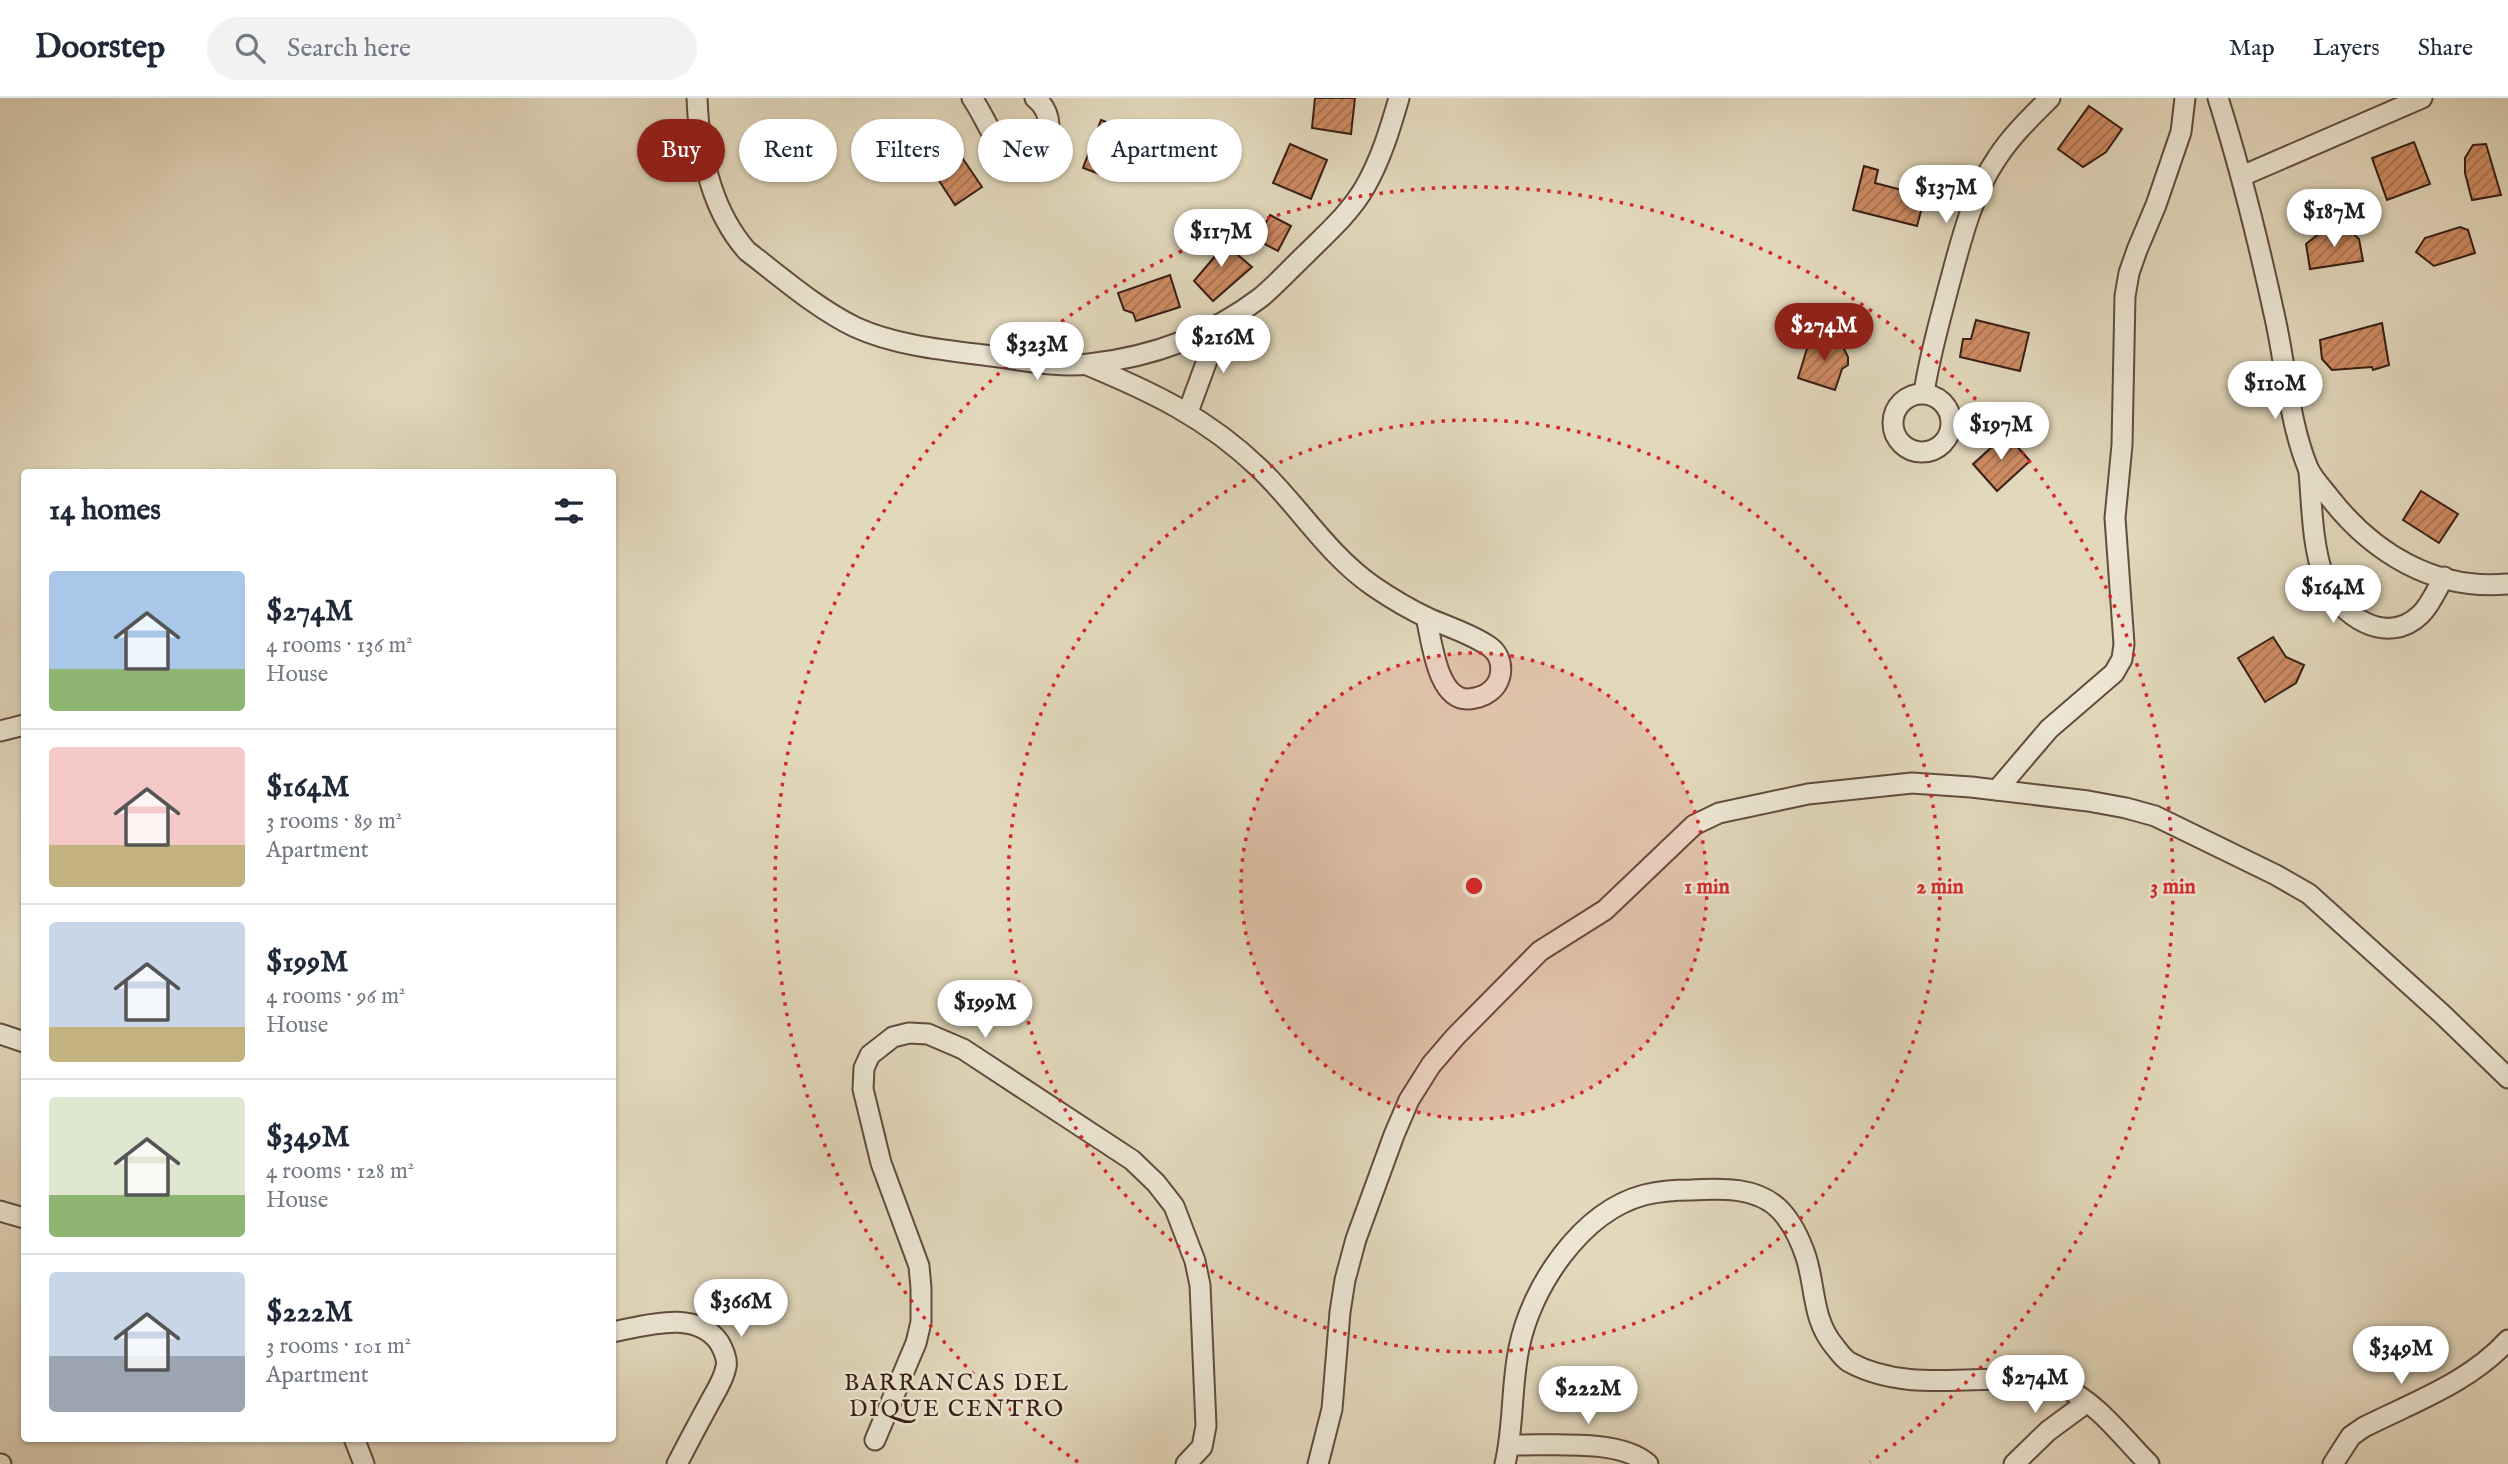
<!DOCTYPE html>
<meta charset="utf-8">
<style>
:root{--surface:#fff;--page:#f2f2f3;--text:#1f2937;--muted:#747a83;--line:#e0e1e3;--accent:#8f2418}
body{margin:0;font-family:"IM FELL English",serif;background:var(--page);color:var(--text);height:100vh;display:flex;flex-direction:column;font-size:26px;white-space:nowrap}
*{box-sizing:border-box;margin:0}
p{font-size:23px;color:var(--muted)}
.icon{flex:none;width:38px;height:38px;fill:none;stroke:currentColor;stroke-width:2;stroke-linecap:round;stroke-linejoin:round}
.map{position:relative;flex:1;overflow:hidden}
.side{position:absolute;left:21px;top:371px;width:595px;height:973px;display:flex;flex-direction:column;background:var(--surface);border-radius:7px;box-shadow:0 2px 5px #0004}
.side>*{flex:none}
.guide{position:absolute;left:637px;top:21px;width:665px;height:63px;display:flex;gap:14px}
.price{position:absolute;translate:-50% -60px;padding:0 16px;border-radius:24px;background:#fff;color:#222;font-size:23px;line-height:46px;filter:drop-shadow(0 2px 4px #0008)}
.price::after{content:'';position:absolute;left:50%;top:42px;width:21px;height:16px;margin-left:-10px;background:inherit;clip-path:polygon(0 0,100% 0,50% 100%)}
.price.on{background:var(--accent);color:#fff}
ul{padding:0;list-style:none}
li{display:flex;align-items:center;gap:21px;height:175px;padding:0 28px}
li+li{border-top:2px solid var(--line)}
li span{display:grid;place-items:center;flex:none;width:196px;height:140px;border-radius:7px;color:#555}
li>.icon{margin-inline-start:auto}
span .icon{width:84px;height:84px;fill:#fffc;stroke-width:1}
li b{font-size:30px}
h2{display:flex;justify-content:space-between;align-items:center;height:84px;padding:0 28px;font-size:30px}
.tag{padding:0 24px;border-radius:32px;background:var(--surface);box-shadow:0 2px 5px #0004;font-size:24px;line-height:63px}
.tag.on{background:var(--accent);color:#fff}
header{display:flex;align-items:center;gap:42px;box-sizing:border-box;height:98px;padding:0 35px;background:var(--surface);border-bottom:2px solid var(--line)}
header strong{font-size:33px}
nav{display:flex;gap:38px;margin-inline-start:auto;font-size:24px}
.search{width:490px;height:63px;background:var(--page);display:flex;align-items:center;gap:18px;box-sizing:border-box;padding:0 24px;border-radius:38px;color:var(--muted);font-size:26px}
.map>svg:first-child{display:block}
.building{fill:url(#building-hatch);stroke:#381e14;stroke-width:2}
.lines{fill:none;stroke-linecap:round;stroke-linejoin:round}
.street-casing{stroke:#624c3e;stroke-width:23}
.street{stroke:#ece6d3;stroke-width:19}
.ring{fill:none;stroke:#d62828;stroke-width:3.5;stroke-dasharray:3.5 7}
.labels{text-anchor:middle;stroke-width:5;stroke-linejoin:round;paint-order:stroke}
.neighbourhood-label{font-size:23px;letter-spacing:2px;fill:#381e14;stroke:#ece6d3}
.centre{fill:#d62828;stroke:#ece6d3;stroke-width:3.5}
.ring-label{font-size:21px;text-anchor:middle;font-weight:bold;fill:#d62828;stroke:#ece6d3;stroke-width:5;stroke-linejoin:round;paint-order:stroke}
</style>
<header>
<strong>Doorstep</strong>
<div class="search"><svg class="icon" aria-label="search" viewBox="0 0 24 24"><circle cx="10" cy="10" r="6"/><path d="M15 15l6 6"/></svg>Search here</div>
<nav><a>Map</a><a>Layers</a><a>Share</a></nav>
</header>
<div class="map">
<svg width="2508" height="1366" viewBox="0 0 2508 1366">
<defs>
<pattern id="building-hatch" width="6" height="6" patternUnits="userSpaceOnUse" patternTransform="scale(1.75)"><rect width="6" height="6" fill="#ce8b63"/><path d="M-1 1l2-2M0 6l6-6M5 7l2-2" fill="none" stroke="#a87150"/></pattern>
</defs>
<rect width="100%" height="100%" fill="#e2d8bc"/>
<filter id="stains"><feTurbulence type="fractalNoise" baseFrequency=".00286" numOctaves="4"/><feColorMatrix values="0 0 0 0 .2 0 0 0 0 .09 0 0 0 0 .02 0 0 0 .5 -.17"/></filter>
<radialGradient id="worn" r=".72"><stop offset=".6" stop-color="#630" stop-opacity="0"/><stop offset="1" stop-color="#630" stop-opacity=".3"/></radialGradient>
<!-- building -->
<g class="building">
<path d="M1315 0H1355L1351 36 1312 30Z"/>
<path d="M2089 8 2122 31 2106 54 2083 69 2058 51Z"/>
<path d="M1101 22 1138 36 1131 54 1119 56 1110 80 1083 70Z"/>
<path d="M2414 44 2430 86 2387 102 2372 60Z"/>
<path d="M1290 46 1327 62 1311 101 1273 85Z"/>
<path d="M2486 46 2501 97 2472 102 2465 75V60L2473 47Z"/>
<path d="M959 55 982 89 955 107 932 72Z"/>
<path d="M1864 68 1878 72 1875 85 1925 98 1917 128 1853 112Z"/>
<path d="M1270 117 1291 128 1278 153 1257 142Z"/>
<path d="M1200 125 1252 169 1213 203 1194 183 1216 157Z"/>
<path d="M2460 129 2468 132 2475 155 2434 168 2416 154 2425 140Z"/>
<path d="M2324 132H2349L2359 141 2363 163 2310 171 2306 146Z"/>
<path d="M1170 177 1180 209 1136 223 1133 215 1124 212 1118 195Z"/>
<path d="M1976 222 2029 235 2020 273 1960 259 1963 241H1971Z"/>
<path d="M2382 225 2389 267 2373 272 2372 269 2332 272 2322 261 2320 242Z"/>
<path d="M1821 238 1841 245 1848 259V267L1842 271 1835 292 1798 280 1809 244 1819 247Z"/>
<path d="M2006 336 2030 363 1997 393 1973 366Z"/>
<path d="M2421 393 2458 416 2439 445 2403 422Z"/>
<path d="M2273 539 2286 559 2304 567 2296 585 2265 604 2238 560Z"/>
</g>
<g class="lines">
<!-- street casing -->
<g class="street-casing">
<g id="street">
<path d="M697 0C699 53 711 112 747 153 781 179 816 210 855 229 894 247 942 252 984 257 1018 261 1056 270 1089 266 1151 259 1210 238 1260 200 1276 187 1291 170 1306 156 1327 135 1350 115 1365 89 1381 61 1390 31 1399 0"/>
<path d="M972 0C993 30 996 68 1043 54 1051 35 1053 14 1035 0"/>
<path d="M2218 0C2241 73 2259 146 2275 220 2286 269 2289 324 2308 370 2313 381 2323 391 2330 400 2373 455 2435 493 2508 486"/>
<path d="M2242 78 2422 0"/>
<path d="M1087 267C1152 294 1207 320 1259 370 1298 407 1328 457 1373 488 1389 499 1409 511 1428 520 1448 529 1472 536 1490 549 1505 560 1504 584 1489 594 1483 599 1476 600 1469 601 1437 603 1432 543 1426 519"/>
<path d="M1924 295C1929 260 1939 226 1948 191 1960 147 1971 98 1997 60 2012 37 2031 19 2050 0"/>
<circle cx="1922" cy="325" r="29"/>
<path d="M1188 314 1220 227"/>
<path d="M2309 374C2312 408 2312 447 2324 480 2338 517 2387 550 2421 516 2431 506 2437 491 2444 479"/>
<path d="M0 633 24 627"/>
<path d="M1997 692 2049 631 2114 575 2122 561 2124 546 2115 420 2122 347 2125 198 2129 175 2137 152 2156 107 2181 34 2185 0"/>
<path d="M0 936 24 944"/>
<path d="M0 1113 24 1120"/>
<path d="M612 1234C646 1228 695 1211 719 1244 723 1251 728 1261 726 1269 724 1281 716 1293 710 1304 699 1324 688 1345 677 1366"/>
<path d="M354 1340 364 1366"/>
<path d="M875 1342 916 1245 921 1224V1190L919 1168 881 1065 863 991 864 970 870 957 893 939 909 935 928 936 963 951 1132 1062 1156 1085 1174 1108 1195 1163 1200 1187 1206 1328 1202 1349 1186 1366"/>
<path d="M1509 1347C1547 1348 1620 1340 1648 1366"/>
<path d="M0 1366H1"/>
<path d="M1318 1366 1332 1311 1340 1214 1345 1182 1356 1141 1394 1037 1409 1002 1431 967 1455 939 1540 853 1605 812 1694 727 1719 715 1808 696 1912 685 1971 689 2088 703 2126 710 2155 718 2276 777 2309 796 2442 916 2508 980"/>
<path d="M1505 1366C1514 1328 1511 1288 1519 1250 1531 1189 1581 1114 1644 1097 1660 1093 1675 1092 1691 1092 1722 1090 1759 1089 1781 1113 1792 1125 1801 1144 1806 1159 1816 1191 1812 1222 1835 1249 1839 1254 1843 1260 1849 1264 1900 1292 1960 1280 2016 1281 2031 1282 2048 1282 2063 1289 2098 1305 2123 1340 2149 1366"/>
<path d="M2014 1366 2048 1333 2086 1305"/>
<path d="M2333 1366 2351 1338 2364 1329C2414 1304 2470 1284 2508 1242"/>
</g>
</g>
<!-- street -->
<use href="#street" class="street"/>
</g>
<!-- distance rings -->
<circle cx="1474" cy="788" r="233" fill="#d62828" fill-opacity=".12"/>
<g class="ring">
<circle cx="1474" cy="788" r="233"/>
<circle cx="1474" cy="788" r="466"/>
<path d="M1078 1364A699 699 0 1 1 1870 1364"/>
</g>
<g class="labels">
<!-- neighbourhood labels -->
<g class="neighbourhood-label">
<text x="957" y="1292">BARRANCAS DEL<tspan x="957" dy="26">DIQUE CENTRO</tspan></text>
</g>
</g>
<circle cx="1474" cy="788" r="10" class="centre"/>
<g class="ring-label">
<text x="1707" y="795">1 min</text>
<text x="1940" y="795">2 min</text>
<text x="2173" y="795">3 min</text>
</g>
<rect width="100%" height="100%" filter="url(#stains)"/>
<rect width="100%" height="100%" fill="url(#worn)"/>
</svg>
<b class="price" style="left:1946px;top:127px">$137M</b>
<b class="price" style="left:2334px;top:151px">$187M</b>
<b class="price" style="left:1221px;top:171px">$117M</b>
<b class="price on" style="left:1824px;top:265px">$274M</b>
<b class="price" style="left:1223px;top:277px">$216M</b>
<b class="price" style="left:1037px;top:284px">$323M</b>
<b class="price" style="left:2275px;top:323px">$110M</b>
<b class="price" style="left:2001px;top:364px">$197M</b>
<b class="price" style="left:2333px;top:527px">$164M</b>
<b class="price" style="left:985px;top:942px">$199M</b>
<b class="price" style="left:741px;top:1241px">$366M</b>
<b class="price" style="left:2401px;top:1288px">$349M</b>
<b class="price" style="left:2035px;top:1317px">$274M</b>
<b class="price" style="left:1588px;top:1328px">$222M</b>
<div class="guide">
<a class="tag on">Buy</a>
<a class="tag">Rent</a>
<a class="tag">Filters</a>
<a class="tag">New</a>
<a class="tag">Apartment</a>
</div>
<section class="side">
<h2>14 homes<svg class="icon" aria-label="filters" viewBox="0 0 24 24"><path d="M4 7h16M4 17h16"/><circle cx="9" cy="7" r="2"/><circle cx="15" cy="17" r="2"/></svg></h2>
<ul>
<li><span style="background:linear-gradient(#a9c7e8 70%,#8fb573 0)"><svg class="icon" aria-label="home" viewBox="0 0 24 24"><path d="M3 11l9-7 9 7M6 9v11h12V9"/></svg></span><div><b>$274M</b><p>4 rooms · 136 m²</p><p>House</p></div></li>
<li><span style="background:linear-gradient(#f6c9c9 70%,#c2b280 0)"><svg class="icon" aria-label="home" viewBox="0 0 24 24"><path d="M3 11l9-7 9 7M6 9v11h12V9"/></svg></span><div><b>$164M</b><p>3 rooms · 89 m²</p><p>Apartment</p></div></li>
<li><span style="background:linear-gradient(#c9d6e8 75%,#c2b280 0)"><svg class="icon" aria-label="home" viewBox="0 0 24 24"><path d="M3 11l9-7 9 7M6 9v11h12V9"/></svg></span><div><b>$199M</b><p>4 rooms · 96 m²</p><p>House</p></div></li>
<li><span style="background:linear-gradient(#dfe7d0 70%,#8fb573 0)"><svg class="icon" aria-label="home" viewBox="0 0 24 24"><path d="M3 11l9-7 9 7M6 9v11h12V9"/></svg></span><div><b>$349M</b><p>4 rooms · 128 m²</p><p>House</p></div></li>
<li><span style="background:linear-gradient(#c9d6e8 60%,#9aa5b1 0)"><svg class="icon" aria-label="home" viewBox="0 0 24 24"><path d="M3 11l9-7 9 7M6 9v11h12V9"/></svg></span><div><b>$222M</b><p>3 rooms · 101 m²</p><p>Apartment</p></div></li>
</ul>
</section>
</div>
